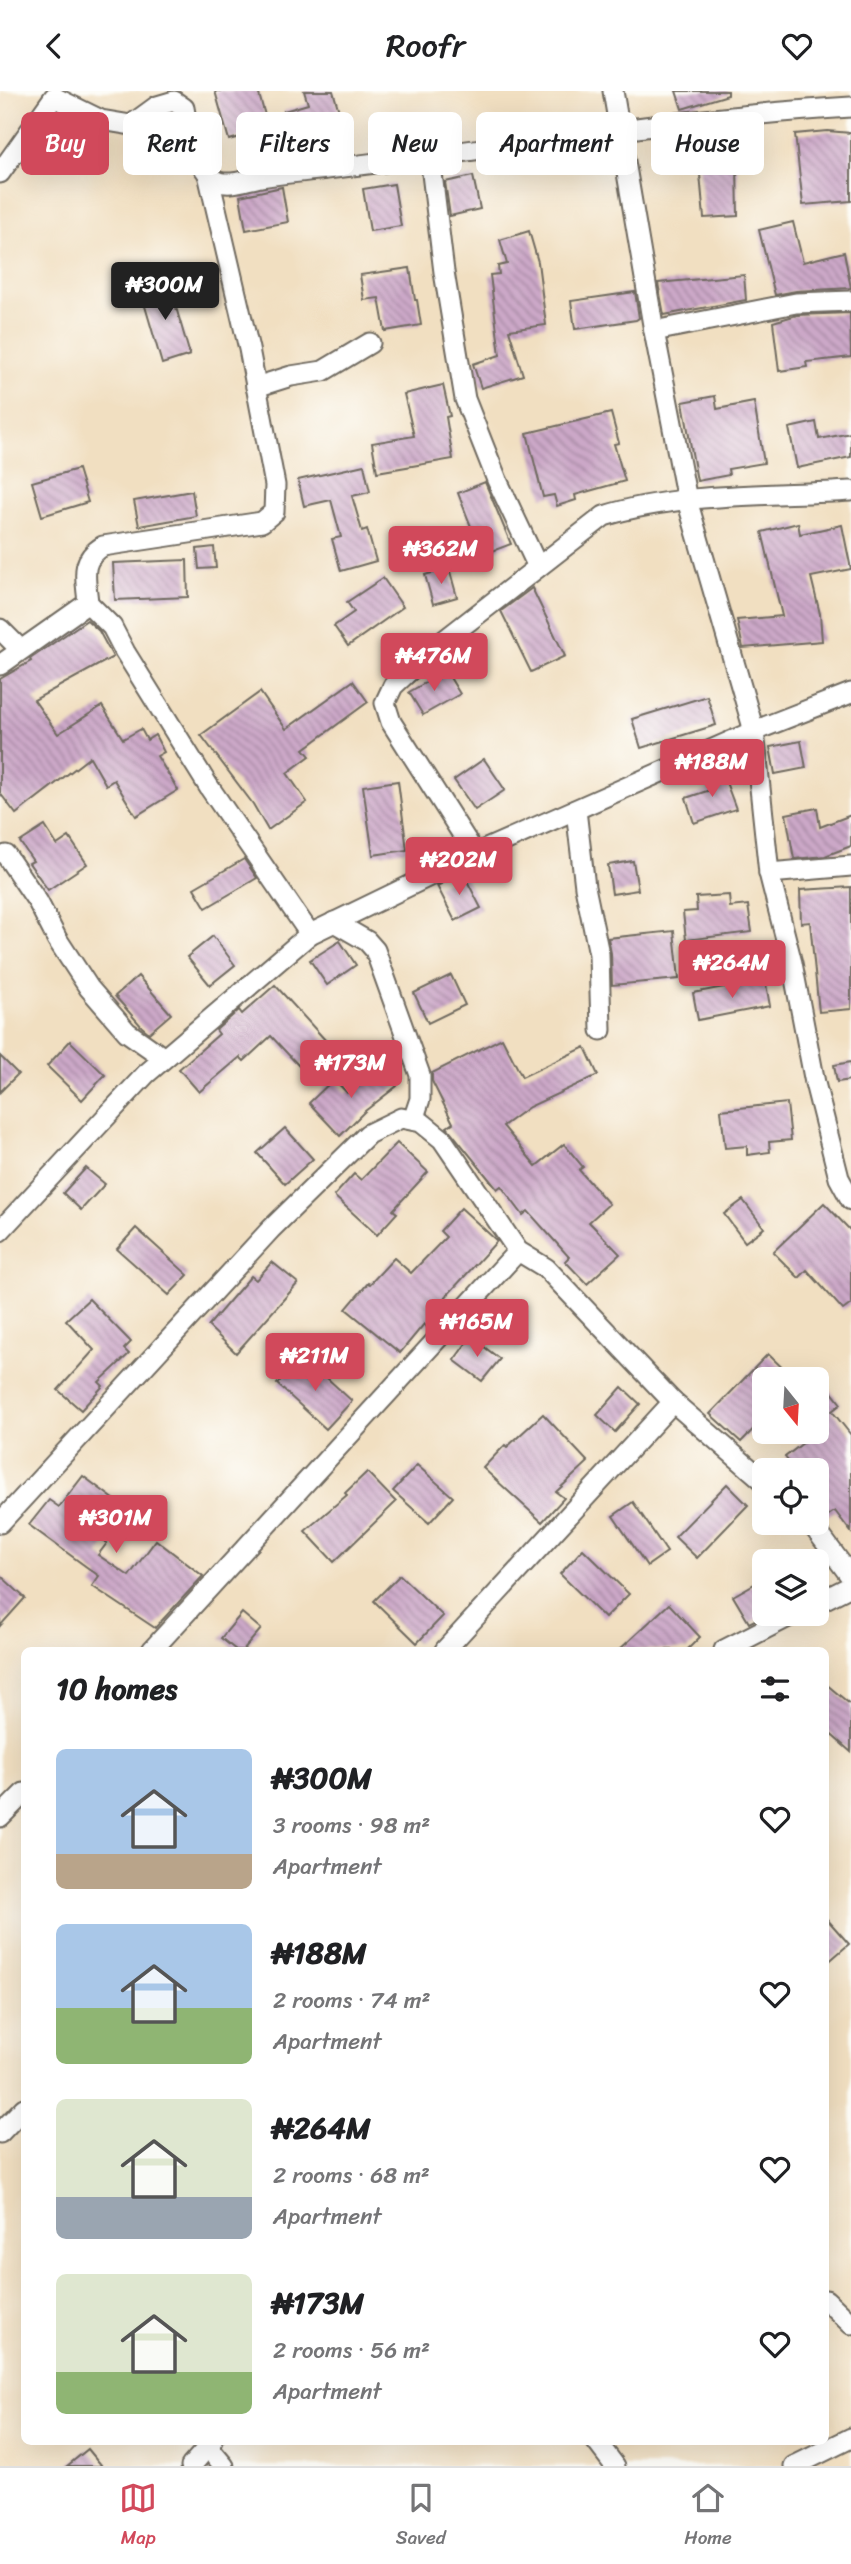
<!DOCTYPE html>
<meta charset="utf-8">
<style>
:root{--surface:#fff;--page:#f2f2f2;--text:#202124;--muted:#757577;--line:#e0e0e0;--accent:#d1495b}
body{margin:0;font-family:Sriracha,sans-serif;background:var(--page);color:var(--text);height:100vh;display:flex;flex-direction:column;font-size:26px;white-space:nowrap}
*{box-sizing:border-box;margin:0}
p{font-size:23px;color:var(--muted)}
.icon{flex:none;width:38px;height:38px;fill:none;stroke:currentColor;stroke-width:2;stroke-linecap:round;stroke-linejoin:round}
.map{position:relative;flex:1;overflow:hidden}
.details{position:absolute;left:21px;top:1556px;width:808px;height:798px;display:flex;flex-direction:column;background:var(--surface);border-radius:10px;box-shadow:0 7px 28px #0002}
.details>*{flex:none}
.guide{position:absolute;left:21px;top:21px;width:810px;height:63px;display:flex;gap:14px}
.needle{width:46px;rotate:162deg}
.fabs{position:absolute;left:752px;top:1276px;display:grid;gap:14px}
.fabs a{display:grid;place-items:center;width:77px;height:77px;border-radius:10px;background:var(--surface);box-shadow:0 7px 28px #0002;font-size:35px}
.price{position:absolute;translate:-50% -60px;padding:0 16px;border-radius:7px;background:var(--accent);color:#fff;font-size:23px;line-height:46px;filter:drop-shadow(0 2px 4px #0008)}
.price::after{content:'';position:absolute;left:50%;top:42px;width:21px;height:16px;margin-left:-10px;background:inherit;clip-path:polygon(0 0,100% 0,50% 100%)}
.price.selected{background:#222;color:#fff}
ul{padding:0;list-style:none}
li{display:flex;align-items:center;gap:21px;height:175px;padding:0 35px}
li span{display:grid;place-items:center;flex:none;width:196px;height:140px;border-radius:10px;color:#555}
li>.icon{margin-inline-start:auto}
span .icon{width:84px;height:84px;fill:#fffc;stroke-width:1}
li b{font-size:30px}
h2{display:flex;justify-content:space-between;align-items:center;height:84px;padding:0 35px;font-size:30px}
.pill{padding:0 24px;border-radius:10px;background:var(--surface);box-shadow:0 7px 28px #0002;font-size:24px;line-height:63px}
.pill.selected{background:var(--accent);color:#fff}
header{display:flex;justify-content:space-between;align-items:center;height:91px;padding:0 35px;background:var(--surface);font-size:32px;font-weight:600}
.tabs{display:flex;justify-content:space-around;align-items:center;height:98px;border-top:2px solid var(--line);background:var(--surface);font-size:19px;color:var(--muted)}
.tabs a{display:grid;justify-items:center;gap:4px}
.tabs .selected{color:var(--accent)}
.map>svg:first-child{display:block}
.building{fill:url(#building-back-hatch)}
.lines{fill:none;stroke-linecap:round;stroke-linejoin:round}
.minor-casing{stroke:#706a60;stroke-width:23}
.minor{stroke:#fff;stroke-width:19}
</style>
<header><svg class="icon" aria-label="back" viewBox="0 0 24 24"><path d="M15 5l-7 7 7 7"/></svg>Roofr<svg class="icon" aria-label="heart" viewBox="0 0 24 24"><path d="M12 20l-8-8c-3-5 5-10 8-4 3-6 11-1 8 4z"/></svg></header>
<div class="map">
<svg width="851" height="2375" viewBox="0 0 851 2375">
<defs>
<pattern id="building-back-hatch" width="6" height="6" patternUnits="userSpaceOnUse" patternTransform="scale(1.75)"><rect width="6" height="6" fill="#cca8c8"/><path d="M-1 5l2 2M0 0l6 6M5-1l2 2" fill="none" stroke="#a689a3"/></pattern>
</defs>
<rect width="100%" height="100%" fill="#fdfcf7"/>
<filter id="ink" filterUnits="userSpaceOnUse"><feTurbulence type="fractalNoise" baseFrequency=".0143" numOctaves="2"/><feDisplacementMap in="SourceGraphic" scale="14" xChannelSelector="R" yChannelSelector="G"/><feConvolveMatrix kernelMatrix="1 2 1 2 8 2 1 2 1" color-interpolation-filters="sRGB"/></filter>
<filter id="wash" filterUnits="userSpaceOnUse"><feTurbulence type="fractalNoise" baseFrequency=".00686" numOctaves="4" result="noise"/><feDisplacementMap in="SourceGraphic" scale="28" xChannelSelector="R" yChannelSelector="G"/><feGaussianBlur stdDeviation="1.57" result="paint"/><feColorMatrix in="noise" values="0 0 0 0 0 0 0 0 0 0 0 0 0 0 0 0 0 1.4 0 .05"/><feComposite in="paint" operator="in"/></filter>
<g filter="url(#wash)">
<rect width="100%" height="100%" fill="#f1dfc1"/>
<g id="blocks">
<!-- building -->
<g class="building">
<path d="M215 0H258L269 38 229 49Z"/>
<path d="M304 0H333L349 54 296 67 284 20 308 13Z"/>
<path d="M676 0H728V4L682 18Z"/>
<path d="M827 40 851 42V110L803 114 795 43Z"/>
<path d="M727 62 728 75 737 74 738 125 704 127 699 72 703 71V64Z"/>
<path d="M473 85 480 118 450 125 445 91Z"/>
<path d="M394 93 401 135 370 140 363 98Z"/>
<path d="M282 96 288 131 246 139 240 105Z"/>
<path d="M793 131 803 171 844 161 851 197 796 200 775 204 759 139Z"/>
<path d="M529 140 538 171 546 234 509 239 523 284 481 297 473 273 500 264 490 184 499 183 498 175 507 173 500 149Z"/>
<path d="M410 177 415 209H417L421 234 385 240 379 207 364 209 360 184Z"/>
<path d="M744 184 746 209 664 224 658 192Z"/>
<path d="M168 189 190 264 162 273 140 198Z"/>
<path d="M635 201 639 227 636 229 575 238 571 210Z"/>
<path d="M850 222 851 266 806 271 807 276 779 280 773 231 797 224Z"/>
<path d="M443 294 450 325 446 326 453 368 377 381 372 352 414 345 404 303Z"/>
<path d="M715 305 717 318 754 311 764 372 728 378 729 384 697 390 683 311Z"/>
<path d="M611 322 619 352 614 353 625 390 575 404 576 409 557 415 554 404 543 406 527 342Z"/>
<path d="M816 331 819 348 851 342V366L797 377 789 337Z"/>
<path d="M364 374 370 401 352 405 362 440 367 438 376 470 341 480 332 448 341 446 331 409 304 415 298 389Z"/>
<path d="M78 378 88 411 42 425 32 391Z"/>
<path d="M485 391 511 453 482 464 458 402Z"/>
<path d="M192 400 196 425 139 435 134 410Z"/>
<path d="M798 432 800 443 842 434 851 478 811 486 820 523 822 550 743 557 737 529 782 525 762 441Z"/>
<path d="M214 456 216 477 199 478 197 458Z"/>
<path d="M187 469 188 506 115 509 113 472Z"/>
<path d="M449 477 457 506 433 513 425 484Z"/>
<path d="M383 487 403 516 348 555 334 535 354 521 347 511Z"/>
<path d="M532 497 565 565 531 581 501 520Z"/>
<path d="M87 529 99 540 113 566 34 609 58 643 102 615 123 648 141 638 147 649 155 644 164 661 157 665 178 699 136 725 114 689 106 694 90 666 16 723 0 702V588L31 570 30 568Z"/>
<path d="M446 580 460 603 423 624 409 601Z"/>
<path d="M353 590 368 611 304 658 310 665 287 682 307 711 268 739 253 713 201 644 260 601 286 638Z"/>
<path d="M707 605 716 634 641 657 632 628Z"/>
<path d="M801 650 806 677 775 683 770 656Z"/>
<path d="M484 668 505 699 475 719 454 689Z"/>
<path d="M721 678 736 718 694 732 686 707 710 699 705 683Z"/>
<path d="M398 690 407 759 373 764 363 695Z"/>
<path d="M817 717 820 736 851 724V755L825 765 794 768 786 723Z"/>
<path d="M45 735 57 754 69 746 87 773 48 799 29 772 33 770 20 751Z"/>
<path d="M244 768 257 787 206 817 194 797Z"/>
<path d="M633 770 638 799 612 803 608 774Z"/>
<path d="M463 782 481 817 455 830 437 795Z"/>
<path d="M851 796V918L819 921 810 831 801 832 800 799Z"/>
<path d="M729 804 730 816 748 814 752 841 686 849 683 821 697 820 696 806Z"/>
<path d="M674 840 679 888 612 894 611 862 608 847Z"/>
<path d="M213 845 235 874 210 894 187 866Z"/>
<path d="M340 850 356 874 327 894 310 869Z"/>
<path d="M451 884 465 914 428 932 414 902Z"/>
<path d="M138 885 171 923 149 942 142 936 115 905Z"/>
<path d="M765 888 770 915 698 929 693 902Z"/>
<path d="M275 894 327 951 299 975 271 945 244 970 240 966 199 1001 179 978 219 943 216 939 239 919 242 923Z"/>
<path d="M502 947 522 986 585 956 598 984 529 1016 503 1035 536 1075 564 1053 583 1076 579 1079 609 1113 589 1131 620 1163 587 1193 565 1170 569 1166 528 1120 523 1124 501 1095 497 1098 447 1036 453 1032 432 990V982Z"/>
<path d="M70 950 105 984 82 1009 47 975Z"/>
<path d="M0 965 18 983 0 1001Z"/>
<path d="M851 971V989L837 991 834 974Z"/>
<path d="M381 975 397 995 365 1020 340 1045 309 1012 334 988 347 1002Z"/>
<path d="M787 1012 791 1049 769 1051 770 1061 747 1064V1055L725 1057 721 1019Z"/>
<path d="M285 1037 313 1068 285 1093 257 1062Z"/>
<path d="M397 1052 428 1081 393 1119 397 1122 377 1144 334 1105 354 1083 361 1089Z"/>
<path d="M86 1077 105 1093 81 1119 63 1102Z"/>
<path d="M743 1109 764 1137 745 1151 724 1123Z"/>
<path d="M824 1112 851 1140V1213L843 1219 807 1179 799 1187 773 1161Z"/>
<path d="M461 1117 497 1150 442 1210 447 1214 427 1236 424 1233 400 1262 346 1218 368 1192 370 1193 394 1167 411 1182 446 1146 440 1140Z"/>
<path d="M136 1137 188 1184 169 1204 117 1158Z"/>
<path d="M272 1171 298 1192 236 1262 208 1235 251 1185 256 1189Z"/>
<path d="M89 1208 131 1251 124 1258 129 1263 99 1291 103 1295 81 1319 58 1299 94 1259 66 1229Z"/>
<path d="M471 1246 500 1268 482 1290 454 1269Z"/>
<path d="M768 1263 794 1288H765V1326L741 1351 710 1323Z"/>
<path d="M303 1265 352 1310 326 1338 277 1293Z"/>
<path d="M817 1282 841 1313 832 1320 851 1344V1441L835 1420 827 1425 817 1411V1379H795L785 1366 817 1341Z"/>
<path d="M622 1296 640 1313 615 1341 597 1324Z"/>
<path d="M543 1323 588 1371 556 1401 564 1407 542 1431 483 1377 505 1354 507 1356Z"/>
<path d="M417 1374 453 1406 429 1432 393 1400Z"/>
<path d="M367 1381 396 1411 334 1471 305 1440 347 1404 345 1402Z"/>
<path d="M83 1385 123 1415 99 1446 107 1452 98 1464 129 1485 156 1449 203 1485 155 1537 92 1495 99 1485 29 1434 49 1409 59 1416Z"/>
<path d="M727 1393 748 1414 697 1467 675 1446Z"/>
<path d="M633 1411 667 1461 647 1475 613 1425Z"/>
<path d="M583 1458 629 1503 605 1527 560 1483Z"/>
<path d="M0 1484 25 1507 0 1535Z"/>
<path d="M400 1484 443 1525 417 1552 374 1510Z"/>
<path d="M765 1487V1524L749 1532 733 1505Z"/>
<path d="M669 1513 700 1546 687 1559H619Z"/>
<path d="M242 1522 261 1538 243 1559H236L221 1547Z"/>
<path d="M826 1593 851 1614V1661L826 1639Z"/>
<path d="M826 1827 849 1853 826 1873Z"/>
<path d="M88 2358 102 2375H67Z"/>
</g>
</g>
</g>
<g filter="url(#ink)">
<use href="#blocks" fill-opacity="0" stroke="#706a60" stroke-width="2"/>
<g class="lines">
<!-- minor casing -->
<g class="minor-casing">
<g id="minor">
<path d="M613 0 654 240 687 409 754 640 769 782 792 872 815 992 839 1087 851 1109"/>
<path d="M430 66 444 181 465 308 497 389 538 476"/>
<path d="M0 82 54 6 101 29 131 34 157 15 174 10 184 17C187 36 199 85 219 91 233 95 247 88 261 86 285 82 310 80 335 77 507 57 678 26 851 16"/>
<path d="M654 240 796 212 851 210"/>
<path d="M256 296 291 285 323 280 370 252"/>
<path d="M88 512C86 487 79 470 103 455L262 431 274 421 275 394 249 258 208 83"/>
<path d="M0 538 20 558"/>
<path d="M0 574 88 512 112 536 125 561 209 696 310 843"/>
<path d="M576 719 585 796 599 863 601 939"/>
<path d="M475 763 391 631 385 612 393 595 433 558 604 425C681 401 771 405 851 400"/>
<path d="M6 764 38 811 57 848 89 897 127 941 164 967"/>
<path d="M769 782 851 775"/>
<path d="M334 831 367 850 375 859 420 984V1008L413 1029"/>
<path d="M0 1140 146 983 310 843 475 763 754 640 851 602"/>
<path d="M0 1432 271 1138 368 1043 401 1027 421 1031 442 1048 518 1160 546 1177 673 1311 765 1391"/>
<path d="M811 1432 851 1486"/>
<path d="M817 1512 851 1495"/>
<path d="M152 1559 518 1160"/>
<path d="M445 1559 673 1311"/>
<path d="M724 1559 796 1522"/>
<path d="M0 1726 24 1702"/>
<path d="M0 2042 24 2017"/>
<path d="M826 2209 851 2233"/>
<path d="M596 2350 615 2375"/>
<path d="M208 2356 224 2375"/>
<path d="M191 2375 213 2350"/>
<path d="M794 2375 851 2347"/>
</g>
</g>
<!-- minor -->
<use href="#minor" class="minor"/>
</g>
</g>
</svg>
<div class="fabs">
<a><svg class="needle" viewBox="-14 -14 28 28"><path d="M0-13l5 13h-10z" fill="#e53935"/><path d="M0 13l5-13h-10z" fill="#757577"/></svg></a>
<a><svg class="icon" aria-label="locate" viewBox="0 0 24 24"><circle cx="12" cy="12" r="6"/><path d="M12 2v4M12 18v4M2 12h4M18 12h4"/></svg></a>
<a><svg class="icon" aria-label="layers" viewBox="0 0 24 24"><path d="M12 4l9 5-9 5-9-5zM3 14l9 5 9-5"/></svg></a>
</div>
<b class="price selected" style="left:165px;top:231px">₦300M</b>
<b class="price" style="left:441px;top:495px">₦362M</b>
<b class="price" style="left:434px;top:602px">₦476M</b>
<b class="price" style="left:712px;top:708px">₦188M</b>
<b class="price" style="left:459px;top:806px">₦202M</b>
<b class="price" style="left:732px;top:909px">₦264M</b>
<b class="price" style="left:351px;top:1009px">₦173M</b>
<b class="price" style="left:477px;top:1268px">₦165M</b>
<b class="price" style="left:315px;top:1302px">₦211M</b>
<b class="price" style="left:116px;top:1464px">₦301M</b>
<div class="guide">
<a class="pill selected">Buy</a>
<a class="pill">Rent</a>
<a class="pill">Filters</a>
<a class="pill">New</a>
<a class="pill">Apartment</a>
<a class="pill">House</a>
</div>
<section class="details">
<h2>10 homes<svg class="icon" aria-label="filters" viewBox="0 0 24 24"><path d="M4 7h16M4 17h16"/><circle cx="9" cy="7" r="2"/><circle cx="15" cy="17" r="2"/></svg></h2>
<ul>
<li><span style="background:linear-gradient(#a9c7e8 75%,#b9a48a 0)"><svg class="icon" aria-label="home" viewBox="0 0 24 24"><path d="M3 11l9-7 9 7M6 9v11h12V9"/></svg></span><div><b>₦300M</b><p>3 rooms · 98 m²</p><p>Apartment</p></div><svg class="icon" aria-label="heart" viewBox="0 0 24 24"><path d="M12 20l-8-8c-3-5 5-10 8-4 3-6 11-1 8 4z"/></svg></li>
<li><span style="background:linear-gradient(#a9c7e8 60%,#8fb573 0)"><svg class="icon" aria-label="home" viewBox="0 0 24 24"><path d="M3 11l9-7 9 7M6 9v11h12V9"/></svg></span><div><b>₦188M</b><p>2 rooms · 74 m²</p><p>Apartment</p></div><svg class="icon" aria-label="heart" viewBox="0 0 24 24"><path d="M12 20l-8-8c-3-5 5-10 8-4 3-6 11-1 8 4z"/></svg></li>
<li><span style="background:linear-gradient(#dfe7d0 70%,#9aa5b1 0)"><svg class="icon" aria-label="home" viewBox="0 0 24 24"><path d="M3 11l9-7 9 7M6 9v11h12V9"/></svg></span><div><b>₦264M</b><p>2 rooms · 68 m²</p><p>Apartment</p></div><svg class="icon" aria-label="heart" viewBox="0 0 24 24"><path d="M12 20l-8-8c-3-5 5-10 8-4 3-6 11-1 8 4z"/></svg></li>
<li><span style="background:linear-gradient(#dfe7d0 70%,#8fb573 0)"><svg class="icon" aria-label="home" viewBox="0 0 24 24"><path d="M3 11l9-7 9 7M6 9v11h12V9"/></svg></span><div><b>₦173M</b><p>2 rooms · 56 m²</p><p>Apartment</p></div><svg class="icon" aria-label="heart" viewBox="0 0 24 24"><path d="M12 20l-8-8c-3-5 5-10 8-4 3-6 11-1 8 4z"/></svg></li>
</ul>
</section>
</div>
<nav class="tabs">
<a class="selected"><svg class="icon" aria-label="map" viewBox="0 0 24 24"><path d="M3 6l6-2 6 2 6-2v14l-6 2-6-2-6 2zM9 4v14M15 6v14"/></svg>Map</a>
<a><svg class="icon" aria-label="saved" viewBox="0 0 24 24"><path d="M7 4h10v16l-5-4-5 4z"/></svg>Saved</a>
<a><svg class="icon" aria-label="home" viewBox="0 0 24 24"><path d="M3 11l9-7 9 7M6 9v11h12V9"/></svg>Home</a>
</nav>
